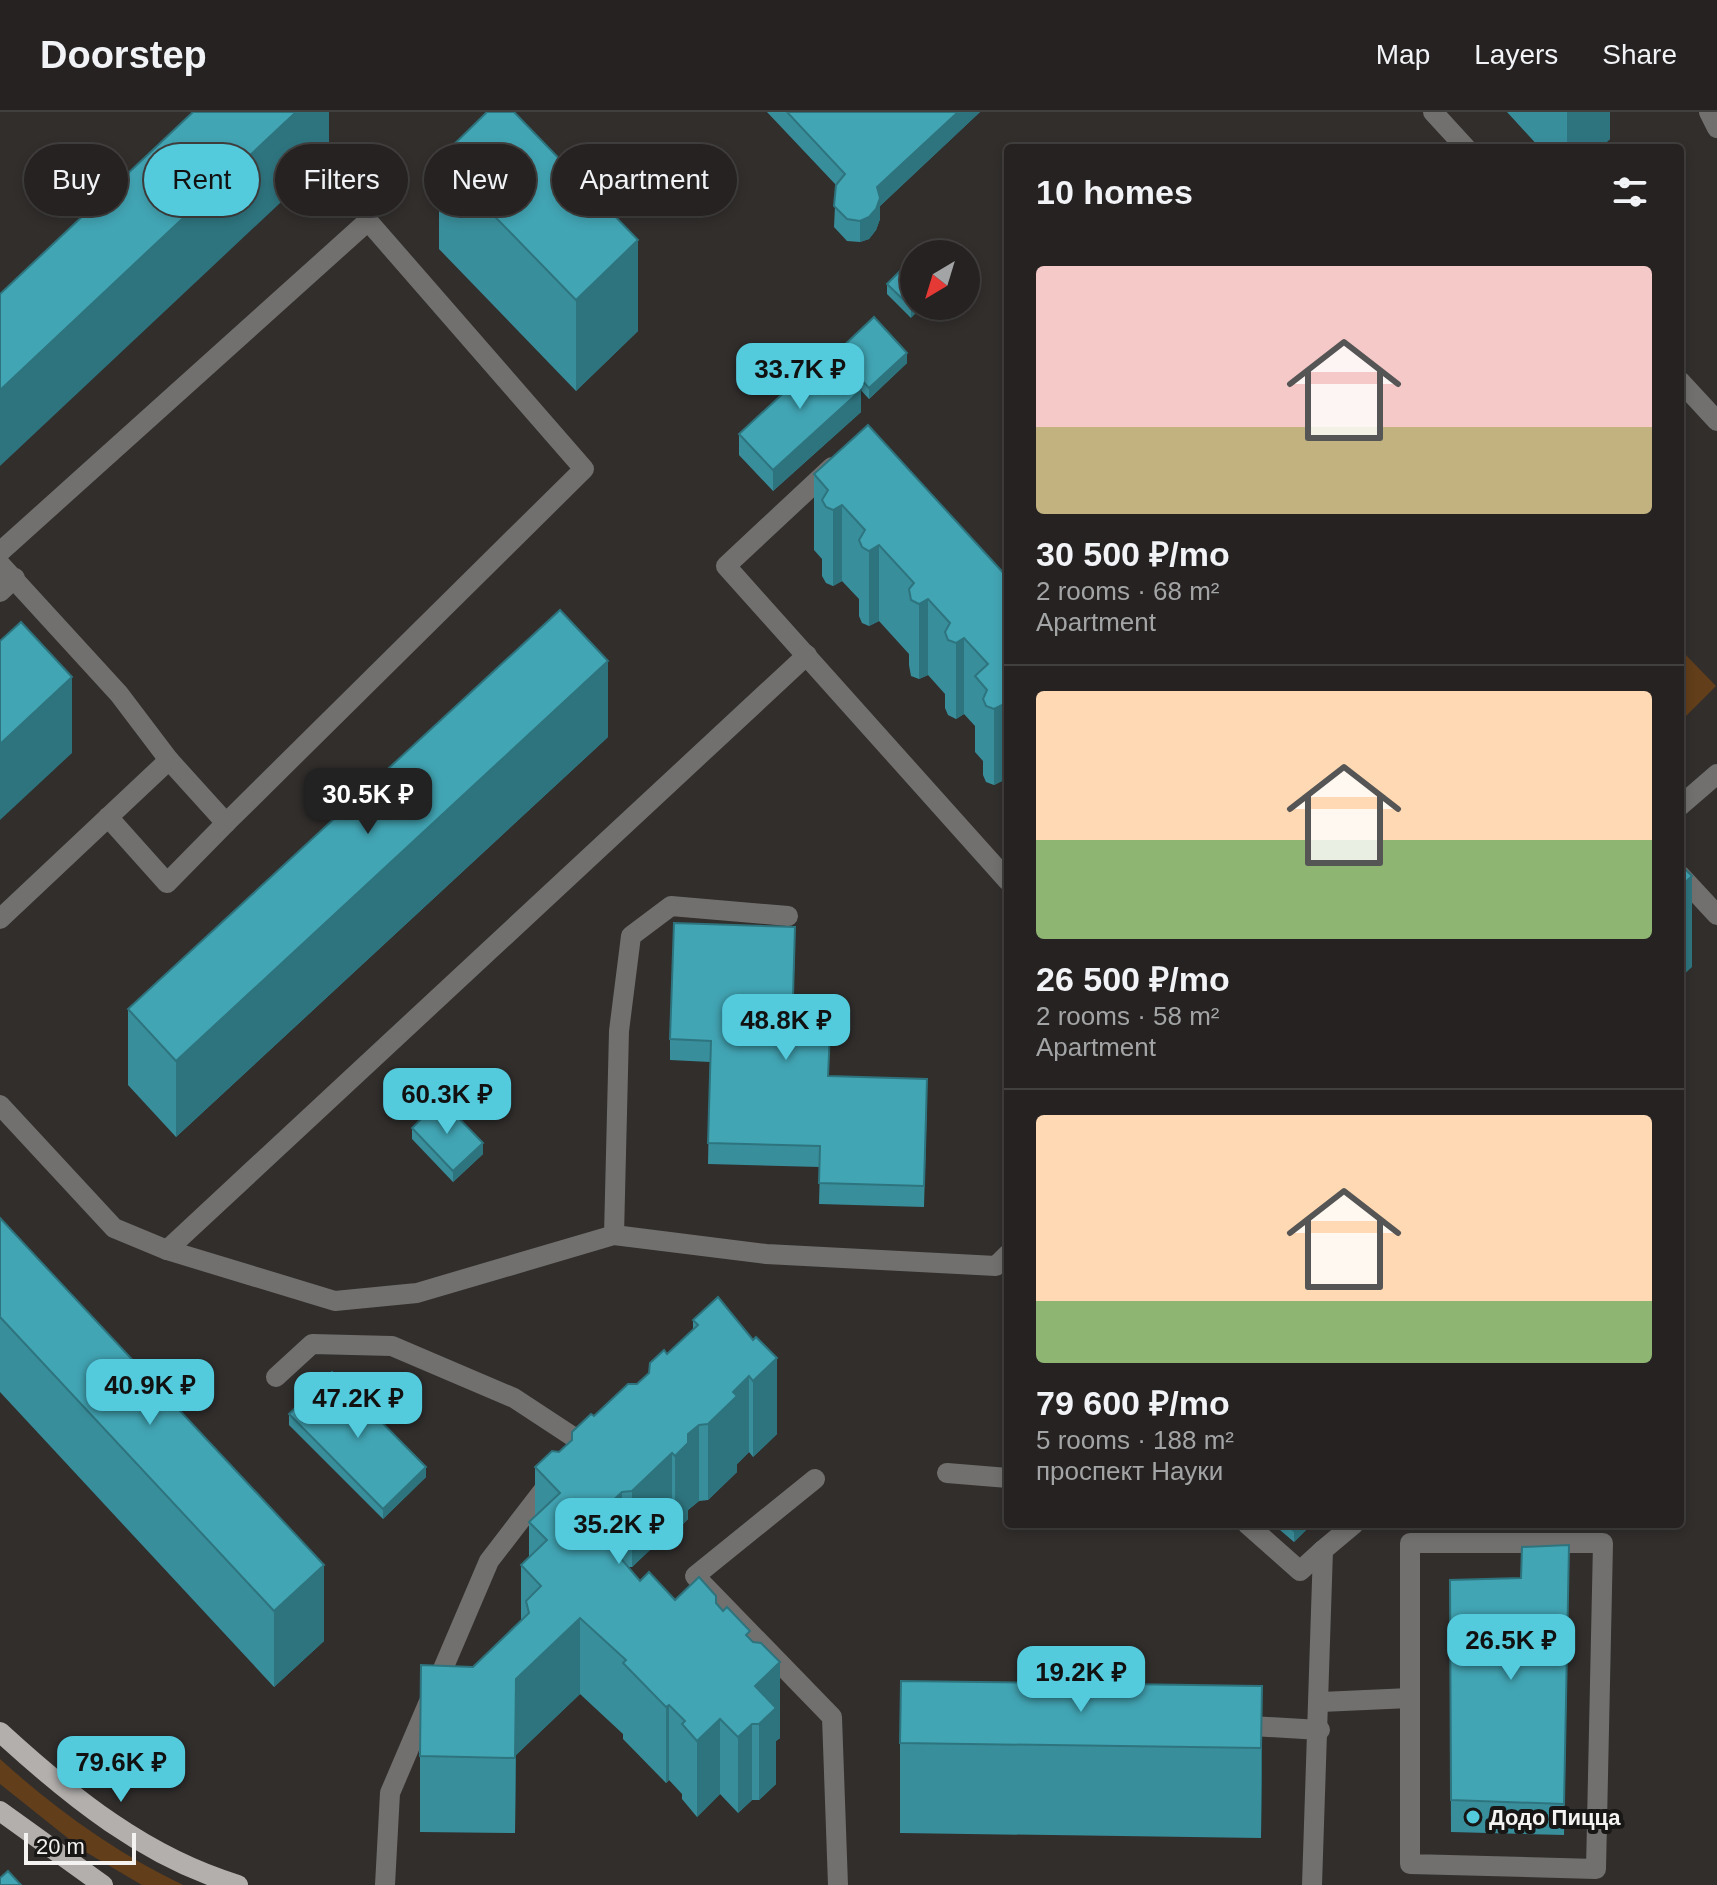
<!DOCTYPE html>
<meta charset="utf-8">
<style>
:root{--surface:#252221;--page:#312f2e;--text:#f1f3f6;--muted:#a3a4a5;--line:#423f3f;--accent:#54cadd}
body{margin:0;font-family:Arial,sans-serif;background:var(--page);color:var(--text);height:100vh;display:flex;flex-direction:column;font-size:30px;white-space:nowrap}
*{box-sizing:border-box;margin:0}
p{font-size:26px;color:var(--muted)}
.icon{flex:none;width:44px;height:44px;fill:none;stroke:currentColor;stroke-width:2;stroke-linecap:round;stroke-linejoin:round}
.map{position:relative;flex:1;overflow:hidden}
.drawer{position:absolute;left:1004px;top:32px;width:680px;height:1384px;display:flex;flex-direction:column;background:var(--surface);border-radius:8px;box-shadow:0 4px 12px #0003,0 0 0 2px var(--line)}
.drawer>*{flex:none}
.guide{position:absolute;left:24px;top:32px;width:760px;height:72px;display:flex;gap:16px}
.needle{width:52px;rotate:218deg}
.tools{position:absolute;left:900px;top:128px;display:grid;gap:16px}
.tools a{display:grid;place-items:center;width:80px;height:80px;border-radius:50%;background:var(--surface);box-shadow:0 4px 12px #0003,0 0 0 2px var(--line);font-size:40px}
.scale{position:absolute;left:24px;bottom:20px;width:112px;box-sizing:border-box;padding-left:8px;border:4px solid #f5f3f2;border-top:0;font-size:22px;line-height:28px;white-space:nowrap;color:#f5f3f2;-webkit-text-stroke:6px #181716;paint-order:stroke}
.price{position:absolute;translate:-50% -68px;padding:0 18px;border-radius:16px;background:var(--accent);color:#111;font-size:26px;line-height:52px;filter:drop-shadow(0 2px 4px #0008)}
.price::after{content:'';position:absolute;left:50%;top:48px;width:24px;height:18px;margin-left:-12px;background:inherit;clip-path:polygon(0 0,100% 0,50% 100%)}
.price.active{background:#222;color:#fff}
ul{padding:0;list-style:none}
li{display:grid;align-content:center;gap:16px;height:424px;padding:0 32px}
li+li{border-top:2px solid var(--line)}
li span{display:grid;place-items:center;height:248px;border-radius:8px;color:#555}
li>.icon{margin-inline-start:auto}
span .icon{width:144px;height:144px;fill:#fffc;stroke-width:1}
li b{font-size:34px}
h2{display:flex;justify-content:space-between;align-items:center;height:96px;padding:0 32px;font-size:34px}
.pill{padding:0 28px;border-radius:36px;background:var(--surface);box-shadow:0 4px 12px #0003,0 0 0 2px var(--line);font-size:28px;line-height:72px}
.pill.active{background:var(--accent);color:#111}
header{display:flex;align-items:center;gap:48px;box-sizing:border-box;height:112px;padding:0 40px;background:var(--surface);border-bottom:2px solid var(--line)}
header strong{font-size:38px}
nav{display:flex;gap:44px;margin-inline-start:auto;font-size:28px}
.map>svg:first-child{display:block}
.green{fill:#623e1a}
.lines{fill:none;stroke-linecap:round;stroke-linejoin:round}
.minor{stroke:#71706e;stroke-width:20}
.major{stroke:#b2afad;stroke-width:20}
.wall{fill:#398e9b}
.shaded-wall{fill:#2e747e}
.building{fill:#42a5b4;stroke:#2e747e;stroke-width:2}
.poi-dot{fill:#54cadd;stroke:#181716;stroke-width:3}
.labels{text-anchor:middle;stroke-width:8;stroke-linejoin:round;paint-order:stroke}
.poi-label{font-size:22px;font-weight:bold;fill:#f5f3f2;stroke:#181716;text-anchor:start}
</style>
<header>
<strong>Doorstep</strong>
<nav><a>Map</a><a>Layers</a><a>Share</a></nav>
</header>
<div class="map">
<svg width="1717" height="1773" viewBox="0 0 1717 1773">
<rect width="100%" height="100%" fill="#312e2c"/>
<!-- green -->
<g class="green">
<path d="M1680 537 1716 574 1680 610Z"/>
<path d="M0 1647C55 1697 116 1741 183 1773H142L84 1739 0 1672Z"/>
</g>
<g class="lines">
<!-- minor -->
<g class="minor">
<path d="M1433 0 1466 36"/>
<path d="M1709 0 1717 16"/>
<path d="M1680 269 1717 309"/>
<path d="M832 355 726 454 1008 769"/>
<path d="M0 440 368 109 584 357 226 711 169 648 0 807"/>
<path d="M0 452 119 582 169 648"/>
<path d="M0 480 15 466"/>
<path d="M1680 694 1717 662"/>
<path d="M108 705 167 771 226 711"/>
<path d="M1680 763 1717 803"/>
<path d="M0 993 114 1116 167 1138 807 543"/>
<path d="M614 1123 619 919 631 824 671 794 788 804"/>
<path d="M167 1138 335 1189 417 1181 614 1123 766 1142 996 1154 1008 1142"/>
<path d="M276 1265 312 1232 392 1234 514 1286 584 1332 576 1340"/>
<path d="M947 1361 1008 1366"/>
<path d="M815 1367 695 1464 832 1605 838 1773"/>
<path d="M1247 1412 1300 1459 1323 1438"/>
<path d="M1410 1431H1603L1596 1757 1410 1752Z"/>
<path d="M1321 1590 1410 1586"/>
<path d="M1236 1613 1320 1618"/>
<path d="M385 1773 390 1681 489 1449 552 1367"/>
<path d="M1312 1773 1323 1438 1354 1412"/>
</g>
<!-- major -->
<g class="major">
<path d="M0 1620C71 1685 145 1745 238 1773"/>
<path d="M0 1699 103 1773"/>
</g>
</g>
<!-- wall -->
<g class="wall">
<path d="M767 0H980L880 94V107L876 118 869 127 860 130 847 129 834 115 836 73Z"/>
<path d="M1507 0H1610V27L1600 36H1540Z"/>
<path d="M439 47 638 219 576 279 439 137Z"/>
<path d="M914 146 911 206 887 182V172Z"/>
<path d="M836 241 907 251 869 287 857 274 861 300 773 379 739 343V322L836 250Z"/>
<path d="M814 362 1008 466V676L1002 669 994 673 986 670 983 663V649L975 640V614L964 602 956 607 948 603 945 596V582L928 563 919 567 911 564 909 553V542L879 509 869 514 862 511 859 504V487L842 469 833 474 826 471 822 464V447L814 438Z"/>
<path d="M608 625 176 1025 128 973V897Z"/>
<path d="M795 836 792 918 829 964 927 988 924 1095 819 1092 820 1055 708 1052 710 950 670 948V927Z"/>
<path d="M412 1016 483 1042 453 1070 412 1027Z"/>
<path d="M0 1106 324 1529 274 1575 0 1280Z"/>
<path d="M718 1185 777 1322 753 1345 749 1340 737 1352V1360L708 1388 699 1389 688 1398V1407L675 1420 672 1417 632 1455H628L640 1469 675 1488 716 1491 750 1527 780 1626 776 1629V1672L759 1688H752L738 1701 720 1682 697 1705 682 1687V1682L669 1668 666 1671 623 1627V1622L580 1582 516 1643 515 1721 420 1720V1644L473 1555 521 1508V1453L529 1446V1410L535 1405V1355L559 1340 594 1304 637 1272 693 1217V1208Z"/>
<path d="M289 1302 426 1365 383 1407 289 1313Z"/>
<path d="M1273 1412H1312L1294 1430Z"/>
<path d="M1569 1433 1564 1723 1451 1720 1450 1468 1521 1466Z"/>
<path d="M1262 1574 1261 1726 900 1721V1631Z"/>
</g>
<!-- shaded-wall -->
<g class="shaded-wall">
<path d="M296 0H329V45L0 354V278Z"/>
<path d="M958 0H980L880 94V107L876 118 869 127 860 130V109L877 75Z"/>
<path d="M1567 0H1610V27L1600 36H1567Z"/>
<path d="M638 128V219L576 279V188Z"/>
<path d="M914 192V194H923L911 206V195Z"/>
<path d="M907 241V251L869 287V276Z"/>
<path d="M861 278V300L773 379V358Z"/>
<path d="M842 393V469L833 474V398Z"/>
<path d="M879 433V509L869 514V439Z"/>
<path d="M928 487V563L919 567V492Z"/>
<path d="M964 526V602L956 607V531Z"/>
<path d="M608 549V625L176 1025V949Z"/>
<path d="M72 565V641L0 708V632Z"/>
<path d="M1002 593V669L994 673V597Z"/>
<path d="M1692 764V855L1680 866V775Z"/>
<path d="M483 1031V1042L453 1070V1059Z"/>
<path d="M777 1246V1322L753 1345V1269Z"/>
<path d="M749 1264V1340L737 1352V1360L708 1388V1312L733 1280Z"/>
<path d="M699 1313V1389L688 1398V1407L675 1420V1344L688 1322Z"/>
<path d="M672 1341V1417L632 1455V1379Z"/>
<path d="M426 1355V1365L383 1407V1397Z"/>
<path d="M622 1380V1456L605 1472V1396Z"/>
<path d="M1301 1412H1312L1294 1430V1419Z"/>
<path d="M324 1453V1529L274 1575V1499Z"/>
<path d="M580 1506V1582L516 1643 515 1721 516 1567Z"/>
<path d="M780 1550V1626L776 1629V1672L759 1688V1612L755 1574Z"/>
<path d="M1262 1574V1664L1261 1726V1636Z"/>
<path d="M669 1593V1668L666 1671V1595Z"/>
<path d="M720 1607V1682L697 1705V1629Z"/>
<path d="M752 1612V1688L738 1701V1625Z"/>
</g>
<!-- building -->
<g class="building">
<path d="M193 0H296L0 278V182Z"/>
<path d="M487 0H514L638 128 576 188 439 47Z"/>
<path d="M787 0H958L877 75 880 86 876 97 869 105 860 109 847 107 834 94 836 73 845 62Z"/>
<path d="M914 145V192L911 195 887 172Z"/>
<path d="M874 205 907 241 869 276 836 241Z"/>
<path d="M828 240 861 278 773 358 739 322Z"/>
<path d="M868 313 1008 466V600L1002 593 994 597 986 594 983 587 987 578 975 564 988 552 964 526 956 531 948 528 945 520 950 511 928 487 919 492 911 488 909 477 914 471 879 433 869 439 862 435 859 428 865 418 842 393 833 398 826 395 822 388 828 378 814 362Z"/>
<path d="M560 498 608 549 176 949 128 897Z"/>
<path d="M21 510 72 565 0 632V529Z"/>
<path d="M1680 752 1692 764 1680 775Z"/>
<path d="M674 811 795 815 792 918 830 919 828 964 927 967 924 1074 819 1071 820 1034 708 1031 711 929 670 927Z"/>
<path d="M441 988 483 1031 453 1059 412 1016Z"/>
<path d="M0 1106 324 1453 274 1499 0 1205Z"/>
<path d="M718 1185 753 1228 756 1225 777 1246 753 1269 749 1264 733 1280 737 1284 708 1312 699 1313 688 1322V1331L675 1344 672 1341 632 1379 622 1380 605 1396V1428L640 1469 649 1460 675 1488 699 1465 716 1484V1491L723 1499 727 1495 750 1519 746 1523 753 1530 761 1531 780 1550 755 1574 776 1596 759 1612H752L738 1625 720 1607 697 1629 682 1612 685 1609 669 1593 666 1595 623 1551 626 1548 580 1506 516 1567 515 1646 420 1644 421 1553 473 1555 529 1501 526 1489 541 1474 521 1453 547 1428 529 1410 560 1381 535 1355 552 1339 559 1340 572 1328V1320L591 1302 594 1304 628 1272H637L649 1261 650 1251 664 1238 667 1242 698 1213 693 1208Z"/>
<path d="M332 1260 426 1355 383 1397 289 1302Z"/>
<path d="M1286 1412H1301L1294 1419Z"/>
<path d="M1569 1433 1564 1692 1451 1688 1450 1468 1521 1466 1522 1435Z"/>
<path d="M901 1569 1262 1574 1261 1636 900 1631Z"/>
<path d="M8 1759 21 1773H0V1766Z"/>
</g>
<!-- markers -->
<circle class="poi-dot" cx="1473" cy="1705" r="8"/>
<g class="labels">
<!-- poi labels -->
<g class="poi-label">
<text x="1489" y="1713">Додо Пицца</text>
</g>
</g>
</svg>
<div class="tools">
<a><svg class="needle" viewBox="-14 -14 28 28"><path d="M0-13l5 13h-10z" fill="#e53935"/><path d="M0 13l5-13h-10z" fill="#a3a4a5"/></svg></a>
</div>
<div class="scale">20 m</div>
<b class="price" style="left:800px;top:299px">33.7K ₽</b>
<b class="price active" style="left:368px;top:724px">30.5K ₽</b>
<b class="price" style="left:786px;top:950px">48.8K ₽</b>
<b class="price" style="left:447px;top:1024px">60.3K ₽</b>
<b class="price" style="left:150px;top:1315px">40.9K ₽</b>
<b class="price" style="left:358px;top:1328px">47.2K ₽</b>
<b class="price" style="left:619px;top:1454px">35.2K ₽</b>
<b class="price" style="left:1511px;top:1570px">26.5K ₽</b>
<b class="price" style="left:1081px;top:1602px">19.2K ₽</b>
<b class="price" style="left:121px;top:1692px">79.6K ₽</b>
<div class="guide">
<a class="pill">Buy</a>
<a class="pill active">Rent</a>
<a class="pill">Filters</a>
<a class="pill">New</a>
<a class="pill">Apartment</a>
</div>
<section class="drawer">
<h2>10 homes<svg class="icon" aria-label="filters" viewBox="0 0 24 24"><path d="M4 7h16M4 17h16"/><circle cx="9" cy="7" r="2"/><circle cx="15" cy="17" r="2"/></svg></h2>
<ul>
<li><span style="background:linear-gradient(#f6c9c9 65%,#c2b280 0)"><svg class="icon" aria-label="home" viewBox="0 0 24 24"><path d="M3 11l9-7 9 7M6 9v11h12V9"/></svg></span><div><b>30 500 ₽/mo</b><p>2 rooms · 68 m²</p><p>Apartment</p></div></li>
<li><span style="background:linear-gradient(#ffd9b3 60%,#8fb573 0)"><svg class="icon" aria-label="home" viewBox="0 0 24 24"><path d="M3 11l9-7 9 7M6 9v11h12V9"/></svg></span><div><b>26 500 ₽/mo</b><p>2 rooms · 58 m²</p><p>Apartment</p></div></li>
<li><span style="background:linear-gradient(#ffd9b3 75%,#8fb573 0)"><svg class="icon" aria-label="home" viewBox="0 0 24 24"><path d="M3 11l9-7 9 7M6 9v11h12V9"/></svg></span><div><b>79 600 ₽/mo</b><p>5 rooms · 188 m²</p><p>проспект Науки</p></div></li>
</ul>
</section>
</div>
